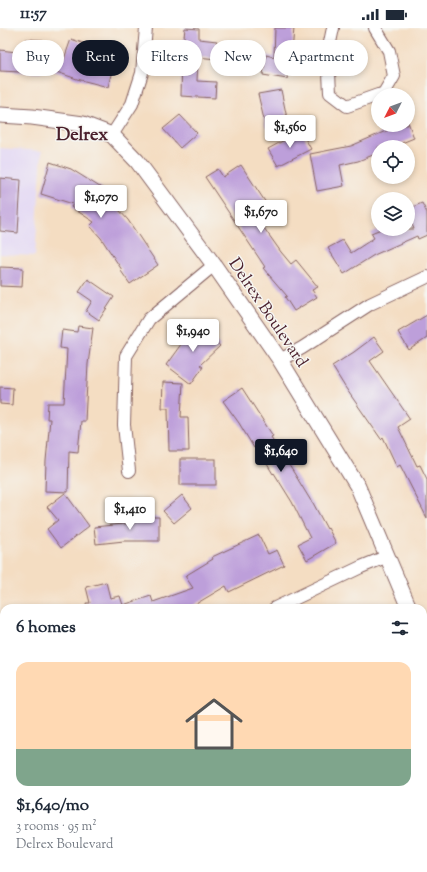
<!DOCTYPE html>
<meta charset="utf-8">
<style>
:root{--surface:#fff;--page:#f2f2f3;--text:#1f2937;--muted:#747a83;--accent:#111827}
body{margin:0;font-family:"Sorts Mill Goudy",serif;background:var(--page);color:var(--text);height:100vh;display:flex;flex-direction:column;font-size:15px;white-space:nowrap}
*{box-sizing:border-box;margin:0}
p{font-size:13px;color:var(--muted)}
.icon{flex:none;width:22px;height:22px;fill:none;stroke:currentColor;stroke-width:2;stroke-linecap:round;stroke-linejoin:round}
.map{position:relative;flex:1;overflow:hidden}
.sheet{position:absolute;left:0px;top:576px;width:427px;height:268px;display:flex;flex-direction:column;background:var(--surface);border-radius:12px 12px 0 0;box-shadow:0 2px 6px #0003}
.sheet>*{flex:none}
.top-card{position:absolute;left:12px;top:12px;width:403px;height:36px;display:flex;gap:8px}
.needle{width:26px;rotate:228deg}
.fabs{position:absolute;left:371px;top:60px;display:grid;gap:8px}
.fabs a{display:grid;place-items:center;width:44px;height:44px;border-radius:50%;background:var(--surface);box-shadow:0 2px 6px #0003;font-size:20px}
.price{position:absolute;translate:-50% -34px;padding:0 9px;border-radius:4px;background:#fff;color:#222;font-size:13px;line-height:26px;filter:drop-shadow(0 1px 2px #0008)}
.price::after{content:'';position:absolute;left:50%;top:24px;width:12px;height:9px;margin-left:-6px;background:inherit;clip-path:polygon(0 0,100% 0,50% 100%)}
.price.selected{background:var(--accent);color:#fff}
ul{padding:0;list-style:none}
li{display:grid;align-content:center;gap:8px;height:212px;padding:0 16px}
li span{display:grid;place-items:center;height:124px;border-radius:12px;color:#555}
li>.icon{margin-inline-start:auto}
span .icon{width:72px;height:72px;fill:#fffc;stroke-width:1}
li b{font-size:17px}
h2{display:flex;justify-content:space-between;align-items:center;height:48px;padding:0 16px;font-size:17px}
.tag{padding:0 14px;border-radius:18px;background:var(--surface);box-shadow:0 2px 6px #0003;font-size:14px;line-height:36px}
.tag.selected{background:var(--accent);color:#fff}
.status{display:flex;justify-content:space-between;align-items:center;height:28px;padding:0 20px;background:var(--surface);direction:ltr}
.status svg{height:11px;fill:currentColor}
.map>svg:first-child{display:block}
.built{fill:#e1d4f4}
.green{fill:#aac369;stroke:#7a714a}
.building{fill:#bd9fda}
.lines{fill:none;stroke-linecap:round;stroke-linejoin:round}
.minor-casing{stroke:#866260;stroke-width:14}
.tertiary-casing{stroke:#866260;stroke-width:17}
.minor{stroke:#fff;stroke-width:12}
.tertiary{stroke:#fff;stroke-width:15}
.labels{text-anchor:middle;stroke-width:3;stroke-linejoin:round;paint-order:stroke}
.street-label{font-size:17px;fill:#4a1f2b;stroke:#f6f6f2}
.neighbourhood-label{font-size:18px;font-weight:bold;fill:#4a1f2b;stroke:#f6f6f2}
</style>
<div class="status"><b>11:57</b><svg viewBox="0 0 49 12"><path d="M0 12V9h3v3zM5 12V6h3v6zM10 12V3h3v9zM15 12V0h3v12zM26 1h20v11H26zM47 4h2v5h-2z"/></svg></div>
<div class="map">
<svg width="427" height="844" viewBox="0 0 427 844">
<rect width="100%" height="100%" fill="#f6f6f2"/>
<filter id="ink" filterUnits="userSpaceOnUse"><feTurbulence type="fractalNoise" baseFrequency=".025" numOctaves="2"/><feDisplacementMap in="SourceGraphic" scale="8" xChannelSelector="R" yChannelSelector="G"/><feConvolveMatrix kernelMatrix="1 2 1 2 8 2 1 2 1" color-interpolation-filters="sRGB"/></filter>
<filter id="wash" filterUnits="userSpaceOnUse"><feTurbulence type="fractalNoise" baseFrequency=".012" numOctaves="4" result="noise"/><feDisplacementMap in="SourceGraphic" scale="16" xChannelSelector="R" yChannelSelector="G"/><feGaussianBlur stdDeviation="0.9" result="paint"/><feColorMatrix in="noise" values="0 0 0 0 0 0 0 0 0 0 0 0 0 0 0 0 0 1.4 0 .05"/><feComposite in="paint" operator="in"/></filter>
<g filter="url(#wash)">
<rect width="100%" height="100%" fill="#f4ddc2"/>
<!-- built -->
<g class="built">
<path d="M0 120 42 123 35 228 0 226Z"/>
<path d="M423 686 427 696V844H111L112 840H423Z"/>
</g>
<!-- green -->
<rect class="green" x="145" y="840" width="52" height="4"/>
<g id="blocks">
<!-- building -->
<g class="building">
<path d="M185 0 199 1V11L217 13 216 31 198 29 197 53 216 54 215 70 181 68 182 28Z"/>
<path d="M275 0H294L292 25H291L287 51 263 47 266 27 274 29Z"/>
<path d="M26 11 43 12V24L64 31 71 11 97 20 98 16 117 21 108 59 77 51 42 39 41 45 0 43V22L25 25Z"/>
<path d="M281 62 288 95 266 100 258 66Z"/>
<path d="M180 87 197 105 180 120 163 101Z"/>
<path d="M408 94 414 110 392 119H378V125L358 133 340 137 344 158 317 163 310 126 351 118 400 97H408Z"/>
<path d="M301 103 311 121 278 138 268 121Z"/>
<path d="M50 134 71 141 103 161 102 163 128 192 158 237 130 256 121 243 122 242 101 210 90 198 94 194 71 179 73 176 41 166Z"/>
<path d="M241 137 272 184 259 193 281 224 291 236 296 232 318 259 312 262 317 269 294 283 285 269 287 268 263 240 265 239 205 149 218 141 223 149Z"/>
<path d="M0 150 21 152 18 205 0 203Z"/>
<path d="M422 175 427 185V207L418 211 417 208 374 227 344 246 328 220 343 212 351 225 374 210 371 205 381 201H414L408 187V181Z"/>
<path d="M0 239 23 240 22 259 0 258Z"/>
<path d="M88 251 114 269 99 292 86 283 92 273 79 264Z"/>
<path d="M427 287V310L409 322 398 304Z"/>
<path d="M198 293 220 318 200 337 203 339 191 356 166 337 187 308 185 305Z"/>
<path d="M78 298 93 300 88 336 85 393H81L78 424 69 423 68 464 45 463 46 433 50 391H47L48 375H64L67 321 60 320 62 302 77 304Z"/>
<path d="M374 309 384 323 370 333 410 391 398 399 417 438 420 437 427 451V490L400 437 397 439 383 409 381 411 345 359 332 338 354 324Z"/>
<path d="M163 354 183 355 181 389H188L189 423H169L168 380H162Z"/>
<path d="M0 359 13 360 12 377 0 376Z"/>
<path d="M242 360 273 408 271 409 294 445 311 473H312L327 501 328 500 336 515 307 532 298 516 310 510 292 474 274 445 273 446 256 418 254 420 239 395 223 373Z"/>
<rect x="180" y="431" width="36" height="26"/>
<path d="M65 465 89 498 61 520 47 501 58 492 47 479Z"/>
<path d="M182 467 192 480 174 495 163 483Z"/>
<path d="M133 489H159V513H124L96 516 94 499 133 495Z"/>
<path d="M259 507 268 526 277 522 284 537 229 564 226 558 189 580H87L86 575H90L86 559 106 554 110 570 120 568 123 577 151 568 153 574 193 560 185 548 213 531 212 529Z"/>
</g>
</g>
</g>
<g filter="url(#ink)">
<use href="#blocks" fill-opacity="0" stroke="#866260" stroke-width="1"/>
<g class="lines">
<!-- minor casing -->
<g class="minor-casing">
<g id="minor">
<path d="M333 0 328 24 330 65 347 78 378 67"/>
<path d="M375 0 389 23 394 48 384 65 379 67"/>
<path d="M112 107 132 76 142 45 146 0"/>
<path d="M280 332 302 320 370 276 427 249"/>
<path d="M129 443 124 397 126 328 149 291 214 237"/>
<path d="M275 580 361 539 388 528"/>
<path d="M0 769H4"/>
<path d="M91 844V840"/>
</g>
</g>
<!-- tertiary casing -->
<g class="tertiary-casing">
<g id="tertiary">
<path d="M0 87 32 89 83 96 112 107 137 133 214 237 280 332 358 459 409 580"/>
<path d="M423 614 427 623"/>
</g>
</g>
<!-- minor -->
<use href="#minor" class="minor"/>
<!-- tertiary -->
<use href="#tertiary" class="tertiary"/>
</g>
</g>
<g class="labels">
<!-- street labels -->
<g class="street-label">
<text transform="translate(269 284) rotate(56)" y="6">Delrex Boulevard</text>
</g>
<!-- neighbourhood labels -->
<g class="neighbourhood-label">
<text x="82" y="112">Delrex</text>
</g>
</g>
</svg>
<div class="fabs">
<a><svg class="needle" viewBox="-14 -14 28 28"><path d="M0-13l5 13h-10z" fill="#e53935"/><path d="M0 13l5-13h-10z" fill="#747a83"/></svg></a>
<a><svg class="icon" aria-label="locate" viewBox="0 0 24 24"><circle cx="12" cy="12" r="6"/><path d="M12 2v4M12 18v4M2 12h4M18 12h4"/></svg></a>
<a><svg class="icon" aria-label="layers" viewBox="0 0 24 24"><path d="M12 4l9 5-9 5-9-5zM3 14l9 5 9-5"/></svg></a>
</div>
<b class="price" style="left:290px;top:121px">$1,560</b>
<b class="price" style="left:101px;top:191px">$1,070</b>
<b class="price" style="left:261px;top:206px">$1,670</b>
<b class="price" style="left:193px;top:325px">$1,940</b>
<b class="price selected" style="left:281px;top:445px">$1,640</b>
<b class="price" style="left:130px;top:503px">$1,410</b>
<div class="top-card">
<a class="tag">Buy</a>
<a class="tag selected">Rent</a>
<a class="tag">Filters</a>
<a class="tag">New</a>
<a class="tag">Apartment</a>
</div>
<section class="sheet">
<h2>6 homes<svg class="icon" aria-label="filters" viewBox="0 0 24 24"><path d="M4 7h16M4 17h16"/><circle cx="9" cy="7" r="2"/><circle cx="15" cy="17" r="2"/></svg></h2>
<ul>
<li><span style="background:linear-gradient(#ffd9b3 70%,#7fa58c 0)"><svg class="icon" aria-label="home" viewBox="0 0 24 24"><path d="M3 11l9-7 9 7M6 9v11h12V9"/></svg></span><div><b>$1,640/mo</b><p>3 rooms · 95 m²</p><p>Delrex Boulevard</p></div></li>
</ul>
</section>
</div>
